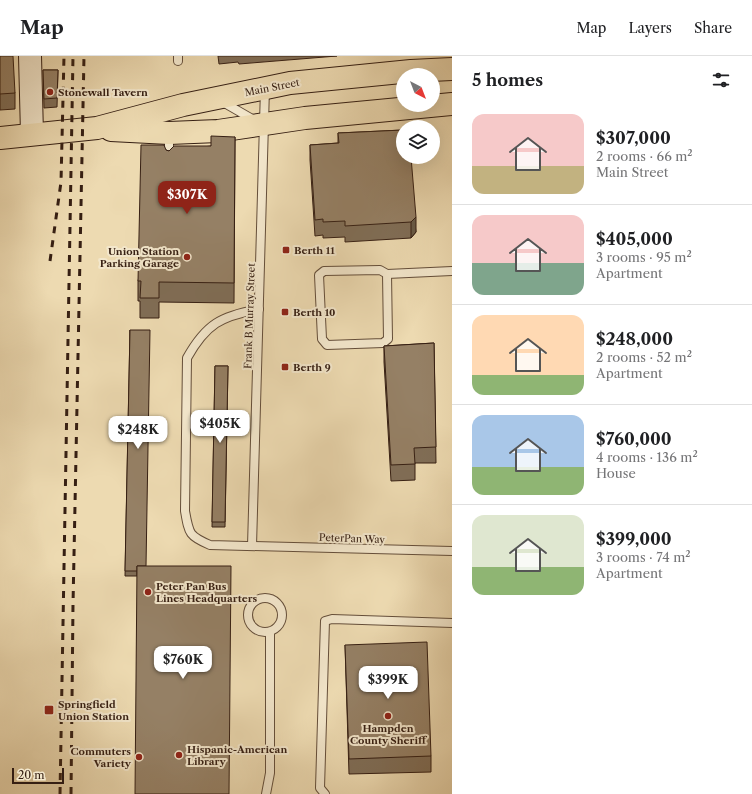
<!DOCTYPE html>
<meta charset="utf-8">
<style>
:root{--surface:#fff;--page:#f2f2f2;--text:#202124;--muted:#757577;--line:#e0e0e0;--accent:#8f2418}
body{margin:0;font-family:"Libre Caslon Text",serif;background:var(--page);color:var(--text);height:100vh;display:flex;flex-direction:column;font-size:15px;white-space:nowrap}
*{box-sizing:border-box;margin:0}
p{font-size:13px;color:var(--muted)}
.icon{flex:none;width:22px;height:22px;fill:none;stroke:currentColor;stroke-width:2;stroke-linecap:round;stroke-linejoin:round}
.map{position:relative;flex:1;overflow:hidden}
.panel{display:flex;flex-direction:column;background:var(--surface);width:300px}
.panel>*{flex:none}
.needle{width:26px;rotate:138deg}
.controls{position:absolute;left:396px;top:12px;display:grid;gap:8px}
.controls a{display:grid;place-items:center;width:44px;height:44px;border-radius:50%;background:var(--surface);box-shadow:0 4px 16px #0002;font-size:20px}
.scale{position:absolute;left:12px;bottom:10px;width:52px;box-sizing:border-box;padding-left:4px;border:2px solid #361f13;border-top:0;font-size:11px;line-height:14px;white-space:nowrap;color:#361f13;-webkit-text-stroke:3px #f3e7cc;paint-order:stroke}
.price{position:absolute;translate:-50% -34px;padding:0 9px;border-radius:8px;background:#fff;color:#222;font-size:13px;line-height:26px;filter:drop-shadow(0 1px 2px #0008)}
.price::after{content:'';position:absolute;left:50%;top:24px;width:12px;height:9px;margin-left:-6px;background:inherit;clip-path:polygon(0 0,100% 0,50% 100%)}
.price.current{background:var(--accent);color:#fff}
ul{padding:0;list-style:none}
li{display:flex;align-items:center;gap:12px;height:100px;padding:0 20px}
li+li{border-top:1px solid var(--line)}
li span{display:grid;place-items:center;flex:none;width:112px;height:80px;border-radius:12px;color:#555}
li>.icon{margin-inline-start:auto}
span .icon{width:48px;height:48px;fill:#fffc;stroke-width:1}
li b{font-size:17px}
h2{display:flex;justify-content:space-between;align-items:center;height:48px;padding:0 20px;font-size:17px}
header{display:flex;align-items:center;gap:24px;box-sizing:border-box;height:56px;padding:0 20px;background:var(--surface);border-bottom:1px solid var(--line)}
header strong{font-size:19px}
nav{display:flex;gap:22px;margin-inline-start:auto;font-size:14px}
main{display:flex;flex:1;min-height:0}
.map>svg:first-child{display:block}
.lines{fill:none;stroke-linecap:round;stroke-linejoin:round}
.service-casing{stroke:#644e3a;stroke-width:10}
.secondary-casing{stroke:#361f13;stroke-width:24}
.primary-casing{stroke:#361f13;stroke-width:24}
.service{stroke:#f3e7cc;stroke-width:8}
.secondary{stroke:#f3e7cc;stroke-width:22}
.primary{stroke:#eddab1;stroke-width:22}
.rail{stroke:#361f13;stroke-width:3;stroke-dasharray:7 7;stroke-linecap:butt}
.wall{fill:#806e57;stroke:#361f13}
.shaded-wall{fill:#685a47;stroke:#361f13}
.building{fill:#958065;stroke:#361f13}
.poi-dot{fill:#8f2418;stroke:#f3e7cc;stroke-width:1.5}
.labels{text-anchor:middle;stroke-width:4;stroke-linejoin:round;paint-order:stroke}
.street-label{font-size:10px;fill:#361f13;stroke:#f3e7cc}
.poi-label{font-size:10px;font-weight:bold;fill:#361f13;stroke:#f3e7cc;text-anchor:start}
</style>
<header>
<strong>Map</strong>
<nav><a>Map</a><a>Layers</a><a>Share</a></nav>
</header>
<main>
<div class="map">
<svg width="452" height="738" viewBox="0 0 452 738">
<rect width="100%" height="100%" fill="#eddab1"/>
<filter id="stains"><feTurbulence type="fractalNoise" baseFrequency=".005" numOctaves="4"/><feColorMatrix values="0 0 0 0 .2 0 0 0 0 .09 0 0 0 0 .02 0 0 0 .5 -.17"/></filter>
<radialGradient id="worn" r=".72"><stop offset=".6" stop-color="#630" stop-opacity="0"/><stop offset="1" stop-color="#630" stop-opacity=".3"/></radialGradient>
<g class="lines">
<!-- service casing -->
<g class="service-casing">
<g id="service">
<path d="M178 0V5"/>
<path d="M221 45 254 64"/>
<path d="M169 105V78"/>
<path d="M380 214 387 218 388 283 383 287 327 289 322 283 319 219 324 215Z"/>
<path d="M387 218 452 215"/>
<path d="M259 253C221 260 206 268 187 302L185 455C189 478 189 480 210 489L452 495"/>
<path d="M252 490 265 32"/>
<circle cx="265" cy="559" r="17"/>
<path d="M266 738 270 717V576"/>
<path d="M325 738 320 732 325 565 332 563 452 567"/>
</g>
</g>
<!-- secondary casing -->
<g class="secondary-casing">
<path id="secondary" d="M30 0 32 78"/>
</g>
<!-- primary casing -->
<g class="primary-casing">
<g id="primary">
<path d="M111 74 169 77 218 75 305 62 452 48"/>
<path d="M0 82 97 72 183 49 290 27 411 15 452 13"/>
</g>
</g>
<!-- service -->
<use href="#service" class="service"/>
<!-- secondary -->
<use href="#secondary" class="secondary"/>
<!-- primary -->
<use href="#primary" class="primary"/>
<!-- rail -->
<g class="rail">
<path d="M50 205 61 126 64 0"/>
<path d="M60 738 73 0"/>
<path d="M71 738 73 549 84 0"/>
</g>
</g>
<!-- wall -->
<g class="wall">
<path d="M0 0 15 37V53L0 54Z"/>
<path d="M218 0H337L239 8 238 6 219 8Z"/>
<path d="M43 14H58L57 51 44 52Z"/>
<path d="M403 74 416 176 411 182 345 186V181L323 182V179L315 180 310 104V89L338 87V77Z"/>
<path d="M235 81 234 247 159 246V262H140V245H138V225L166 94 169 95 211 90Z"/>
<path d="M130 274 137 520H125Z"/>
<path d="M434 287 436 407H415V424L391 425 384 306V290Z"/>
<path d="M215 310H228L225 471H212Z"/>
<path d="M345 589 431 700V716L349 718Z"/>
</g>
<!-- shaded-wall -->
<path class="shaded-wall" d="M416 161V176L411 182V166Z"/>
<!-- building -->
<g class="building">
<path d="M0 0H13L15 37 0 38Z"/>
<path d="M43 14H58L57 42 44 43Z"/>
<path d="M403 74V101H411L416 161 411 166 345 170V165L323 166V163L315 164 310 89 339 87 338 77Z"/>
<path d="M211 80 235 81 234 227 159 226V242H140L141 225H138L141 89H164L166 94 169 95 174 90H211Z"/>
<path d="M130 274H150L146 510H137V515H125Z"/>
<path d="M434 287 436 391 414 392 415 408 391 409 384 290Z"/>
<path d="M215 310H228L225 466H212Z"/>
<path d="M137 510H231L229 738H135Z"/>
<path d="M427 586 431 700 349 703 345 589Z"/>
</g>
<!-- markers -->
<g class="poi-dot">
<circle cx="50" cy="36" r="4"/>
<rect x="282" y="190" width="8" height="8" rx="2"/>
<circle cx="187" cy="201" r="4"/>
<rect x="281" y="252" width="8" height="8" rx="2"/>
<rect x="281" y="307" width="8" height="8" rx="2"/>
<circle cx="148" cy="536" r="4"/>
<rect x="44" y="649" width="10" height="10" rx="2"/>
<circle cx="388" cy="660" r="4"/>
<circle cx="179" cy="699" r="4"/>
<circle cx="139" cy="701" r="4"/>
</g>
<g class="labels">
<!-- street labels -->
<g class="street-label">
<text transform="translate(272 31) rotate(-11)" y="4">Main Street</text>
<text transform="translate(249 260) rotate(-88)" y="4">Frank B Murray Street</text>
<text transform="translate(352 482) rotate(2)" y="4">PeterPan Way</text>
</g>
<!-- poi labels -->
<g class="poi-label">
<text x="58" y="40">Stonewall Tavern</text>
<text x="294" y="198">Berth 11</text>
<text x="179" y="199" text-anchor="end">Union Station<tspan x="179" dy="12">Parking Garage</tspan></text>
<text x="293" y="260">Berth 10</text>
<text x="293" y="315">Berth 9</text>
<text x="156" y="534">Peter Pan Bus<tspan x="156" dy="12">Lines Headquarters</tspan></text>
<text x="58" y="652">Springfield<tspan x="58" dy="12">Union Station</tspan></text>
<text x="388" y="676" text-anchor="middle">Hampden<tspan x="388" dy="12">County Sheriff</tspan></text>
<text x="187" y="697">Hispanic-American<tspan x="187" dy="12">Library</tspan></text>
<text x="131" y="699" text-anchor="end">Commuters<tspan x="131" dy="12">Variety</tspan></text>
</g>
</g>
<rect width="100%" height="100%" filter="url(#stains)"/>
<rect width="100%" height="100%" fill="url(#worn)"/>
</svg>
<div class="controls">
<a><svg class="needle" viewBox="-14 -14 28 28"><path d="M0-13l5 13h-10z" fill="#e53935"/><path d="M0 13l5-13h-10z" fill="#757577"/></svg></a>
<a><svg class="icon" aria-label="layers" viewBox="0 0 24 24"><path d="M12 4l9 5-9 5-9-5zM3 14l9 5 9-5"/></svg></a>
</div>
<div class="scale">20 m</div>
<b class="price current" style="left:187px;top:159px">$307K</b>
<b class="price" style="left:220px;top:388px">$405K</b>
<b class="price" style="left:138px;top:394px">$248K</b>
<b class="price" style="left:183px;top:624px">$760K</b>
<b class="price" style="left:388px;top:644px">$399K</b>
</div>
<section class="panel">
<h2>5 homes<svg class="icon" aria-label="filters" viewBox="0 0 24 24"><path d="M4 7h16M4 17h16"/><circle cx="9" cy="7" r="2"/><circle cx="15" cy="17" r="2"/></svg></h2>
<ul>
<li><span style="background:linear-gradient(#f6c9c9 65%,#c2b280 0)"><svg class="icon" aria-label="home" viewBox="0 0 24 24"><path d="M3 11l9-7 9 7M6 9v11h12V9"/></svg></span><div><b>$307,000</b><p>2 rooms · 66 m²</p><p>Main Street</p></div></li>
<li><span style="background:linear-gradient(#f6c9c9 60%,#7fa58c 0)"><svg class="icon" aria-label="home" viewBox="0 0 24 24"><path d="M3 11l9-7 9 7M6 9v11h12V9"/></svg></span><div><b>$405,000</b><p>3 rooms · 95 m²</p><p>Apartment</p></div></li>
<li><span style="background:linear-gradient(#ffd9b3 75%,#8fb573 0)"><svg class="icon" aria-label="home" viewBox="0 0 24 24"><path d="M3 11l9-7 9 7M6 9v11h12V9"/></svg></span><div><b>$248,000</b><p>2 rooms · 52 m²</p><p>Apartment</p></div></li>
<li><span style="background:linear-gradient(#a9c7e8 65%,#8fb573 0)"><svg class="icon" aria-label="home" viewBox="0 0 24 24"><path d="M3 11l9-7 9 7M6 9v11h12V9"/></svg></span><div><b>$760,000</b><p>4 rooms · 136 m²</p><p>House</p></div></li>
<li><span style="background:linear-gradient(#dfe7d0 65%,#8fb573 0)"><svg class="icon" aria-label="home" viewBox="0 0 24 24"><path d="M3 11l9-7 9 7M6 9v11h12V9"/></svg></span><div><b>$399,000</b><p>3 rooms · 74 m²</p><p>Apartment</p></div></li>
</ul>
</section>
</main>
